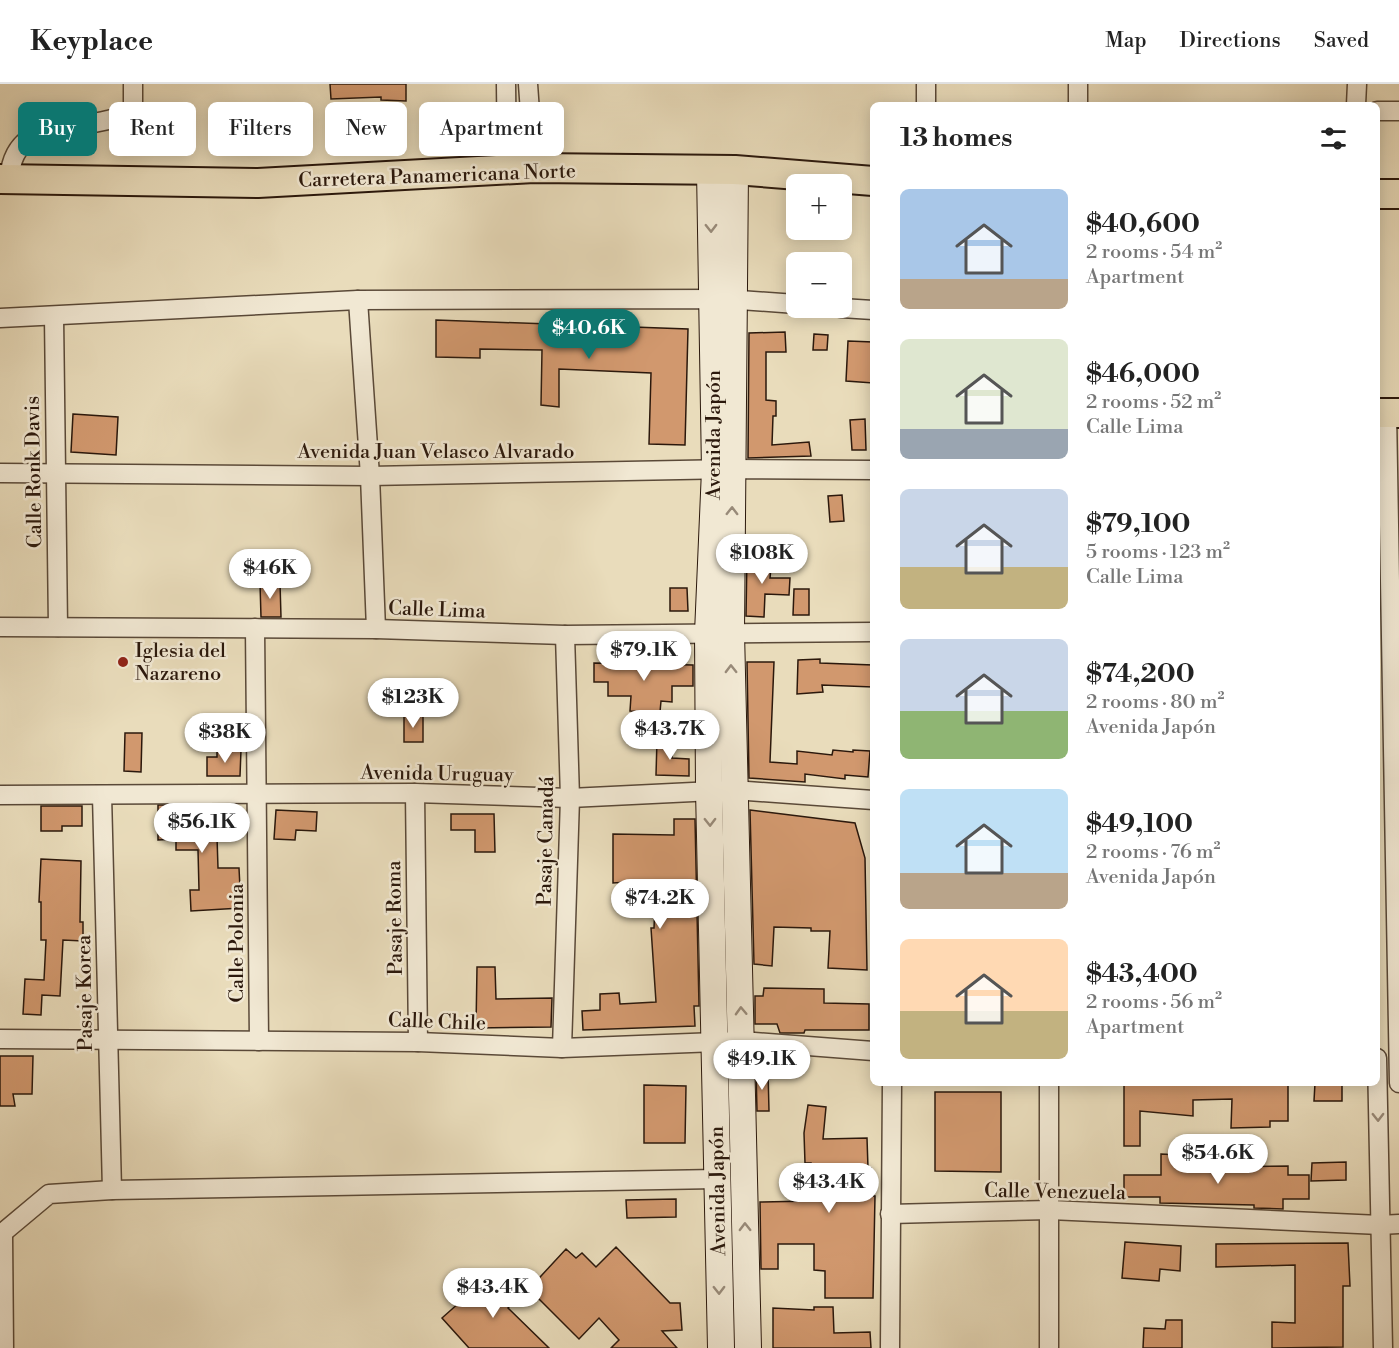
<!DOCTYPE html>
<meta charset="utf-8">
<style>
:root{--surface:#fff;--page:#f6f6f6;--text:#222;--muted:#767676;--line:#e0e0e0;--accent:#0f766e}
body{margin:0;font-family:"Libre Bodoni",serif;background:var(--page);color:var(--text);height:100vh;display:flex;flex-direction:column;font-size:22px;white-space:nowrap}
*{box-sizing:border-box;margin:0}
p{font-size:20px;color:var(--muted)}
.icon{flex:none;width:33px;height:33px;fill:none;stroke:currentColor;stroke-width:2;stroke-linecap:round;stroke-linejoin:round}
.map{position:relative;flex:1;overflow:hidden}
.sheet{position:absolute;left:870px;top:18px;width:510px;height:984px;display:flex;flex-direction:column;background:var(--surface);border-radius:9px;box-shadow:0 3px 15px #0003}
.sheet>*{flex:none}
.guide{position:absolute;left:18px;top:18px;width:570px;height:54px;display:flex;gap:12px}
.fabs{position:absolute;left:786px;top:90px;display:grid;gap:12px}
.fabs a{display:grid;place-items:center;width:66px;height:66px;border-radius:9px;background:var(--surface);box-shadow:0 3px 15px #0003;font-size:30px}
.price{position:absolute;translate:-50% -51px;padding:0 14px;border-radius:21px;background:#fff;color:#222;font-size:20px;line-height:39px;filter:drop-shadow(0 2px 3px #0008)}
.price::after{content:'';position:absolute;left:50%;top:36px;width:18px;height:14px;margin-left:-9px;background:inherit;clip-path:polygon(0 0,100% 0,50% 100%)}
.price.on{background:var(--accent);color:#fff}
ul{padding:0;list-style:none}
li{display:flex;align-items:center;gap:18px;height:150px;padding:0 30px}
li span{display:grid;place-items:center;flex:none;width:168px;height:120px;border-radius:9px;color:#555}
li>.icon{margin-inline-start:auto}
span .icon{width:72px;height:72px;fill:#fffc;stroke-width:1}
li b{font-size:26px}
h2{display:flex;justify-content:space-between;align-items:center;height:72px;padding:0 30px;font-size:26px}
.pill{padding:0 21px;border-radius:9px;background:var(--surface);box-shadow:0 3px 15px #0003;font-size:21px;line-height:54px}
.pill.on{background:var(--accent);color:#fff}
header{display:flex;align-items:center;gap:36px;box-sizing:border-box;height:84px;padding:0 30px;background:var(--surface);border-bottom:2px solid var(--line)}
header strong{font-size:28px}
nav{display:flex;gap:33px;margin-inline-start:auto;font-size:21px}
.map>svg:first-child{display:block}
.building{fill:#d1986e;stroke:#2b180c;stroke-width:1.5}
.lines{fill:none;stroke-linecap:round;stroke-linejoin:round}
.street-casing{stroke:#5a4938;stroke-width:21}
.secondary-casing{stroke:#2b180c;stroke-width:28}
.primary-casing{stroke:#2b180c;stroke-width:32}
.street{stroke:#f1e8d3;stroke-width:18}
.secondary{stroke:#f1e8d3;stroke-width:26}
.primary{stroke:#e9dcbb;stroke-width:28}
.oneway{stroke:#988a79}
.poi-dot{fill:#8f2418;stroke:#f1e8d3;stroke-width:2}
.labels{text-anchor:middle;stroke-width:5;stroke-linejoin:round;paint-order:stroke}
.street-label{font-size:20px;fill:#2b180c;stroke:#f1e8d3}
.poi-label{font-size:20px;fill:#2b180c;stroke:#f1e8d3;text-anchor:start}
</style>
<header>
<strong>Keyplace</strong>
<nav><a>Map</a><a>Directions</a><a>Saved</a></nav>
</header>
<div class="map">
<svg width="1399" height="1264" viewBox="0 0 1399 1264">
<rect width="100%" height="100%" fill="#e9dcbb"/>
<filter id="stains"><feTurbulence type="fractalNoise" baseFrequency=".00333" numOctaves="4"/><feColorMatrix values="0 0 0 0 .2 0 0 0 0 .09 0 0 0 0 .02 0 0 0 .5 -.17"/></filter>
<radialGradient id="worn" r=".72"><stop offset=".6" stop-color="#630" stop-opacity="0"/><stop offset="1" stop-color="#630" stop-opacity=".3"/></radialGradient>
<!-- building -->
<g class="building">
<path d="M330 0H406V17L381 16V13L331 15Z"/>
<path d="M436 236 688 245 685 361 649 360 651 289 559 285V323L541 321 542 266 480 265V274L436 273Z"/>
<path d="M785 248 786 268H766V316L776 317V332H773L772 361 809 358 811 372 748 374 749 249Z"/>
<path d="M814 250 828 251 827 266H813Z"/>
<path d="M848 257 873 258V299L846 297Z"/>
<path d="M73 330 118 333 116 371 71 368Z"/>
<path d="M865 335 866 366H852L850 336Z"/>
<path d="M842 411 844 437 830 438 828 412Z"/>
<path d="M747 471 772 473 770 494H790L789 511 765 510 764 533 746 532Z"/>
<path d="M260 499H280L281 533H261Z"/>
<path d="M670 504H687L688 527H670Z"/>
<path d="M794 505H809V531H793Z"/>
<path d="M820 575V579L873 581V603L822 601 823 608 797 610 798 576Z"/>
<path d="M747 578H774L770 678 797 680V667L832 671 833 666 853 668V666L870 667 868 693 845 691V695L805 690V698L749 694Z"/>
<path d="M594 579 693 581V602H672V618L661 617 660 628 630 627 631 612H608V598H594Z"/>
<rect x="404" y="632" width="19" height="26"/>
<path d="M125 649H142L141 688 124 687Z"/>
<path d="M657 656 673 657 672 674 689 675V692L656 691Z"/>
<path d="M217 666H241L240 692H207V673H217Z"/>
<path d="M158 721H216L218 784H239L241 824 191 827 190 806H199L198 766H176V755L158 756Z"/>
<path d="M41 722H82V742H62V747H41Z"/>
<path d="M276 726 317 728 316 747 296 746 295 756 274 755Z"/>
<path d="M750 726 855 739 865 774 867 886 828 884 830 847H811V844L774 843 772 882 754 880Z"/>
<path d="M451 730H494L495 768H475V746H451Z"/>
<path d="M674 735H695L699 922H694L695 942 583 946 582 927 600 926V910L619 909 620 920 656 918 651 844H654L656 796 613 799V750L674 751Z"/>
<path d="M41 775 81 777 80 838H83V857L63 856 60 912 42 911 41 931 23 930 25 895 44 896 46 856H41V818H39Z"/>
<path d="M477 883H495L496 915 552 914 551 943 476 944Z"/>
<path d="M764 904 824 905V919L869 920V946H805L804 949H780L777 940H755V912H763Z"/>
<path d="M0 972H33L32 1010H13L15 1022H0Z"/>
<path d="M756 986 768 987 769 1027H757Z"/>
<path d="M1124 999H1288V1037H1270V1043L1231 1044 1232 1015 1193 1016V1032L1140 1027V1062H1124Z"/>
<path d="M1315 999H1342V1017H1314Z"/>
<path d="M644 1001 686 1002 685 1059H644Z"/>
<path d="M935 1008H1001V1088L935 1087Z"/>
<path d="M808 1021 826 1023 823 1055 867 1054 868 1084H871L872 1112H875L873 1214H825V1187L814 1186V1160H778V1185H761L760 1118 810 1117 811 1079H805L804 1049Z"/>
<path d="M1161 1070 1179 1071V1075L1198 1076V1083L1288 1082V1091H1309V1115H1283V1125L1254 1124V1121L1160 1119V1113H1124V1091H1161Z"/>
<path d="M1346 1078V1096L1311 1097 1312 1079Z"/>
<path d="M676 1115V1133L627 1134 626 1116Z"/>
<path d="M1125 1158 1181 1162 1180 1187 1160 1185 1159 1197 1122 1194Z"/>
<path d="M1348 1159 1350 1202H1343V1263L1272 1264V1238L1295 1239V1181L1216 1183V1160Z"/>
<path d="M616 1163 670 1219H680L682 1246 662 1247 677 1264H611L619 1256 599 1234 579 1255 529 1205 566 1165 576 1174 582 1169 596 1183Z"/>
<path d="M515 1188 529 1201 508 1224 549 1264H469L442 1234 478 1202 490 1215Z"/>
<path d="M814 1223H833L834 1249 870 1248 871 1264H773V1224L814 1226Z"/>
<path d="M1166 1236H1182V1264H1143L1144 1244 1165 1245Z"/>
</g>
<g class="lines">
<!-- street casing -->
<g class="street-casing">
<g id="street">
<path d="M506 0 507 84"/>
<path d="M528 0 534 84"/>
<path d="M926 21V0"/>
<path d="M1078 21V0"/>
<path d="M1356 21 1357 0"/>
<path d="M1377 27H1399"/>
<path d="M9 96C13 36 65 47 108 36 117 34 127 31 133 24V0"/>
<path d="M358 216 370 392 376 545"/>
<path d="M841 224 873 226"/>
<path d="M54 233 58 543"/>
<path d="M0 234 358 216 726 215 796 220"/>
<path d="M1387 329 1399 999"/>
<path d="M0 389 370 392 732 385 873 386"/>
<path d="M0 543 376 545 565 551 873 548"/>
<path d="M255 544 259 957"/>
<path d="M415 709 418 958"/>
<path d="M0 711 415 709 570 714 734 706 873 716"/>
<path d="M102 711 112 1106"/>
<path d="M0 955 418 958 562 964 742 957 873 967"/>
<path d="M562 964 570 714 565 551"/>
<path d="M1377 974 1383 1264"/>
<path d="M1049 999V1264"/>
<path d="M890 1130 1050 1126 1380 1141 1399 1140"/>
<path d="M3 1150 4 1264"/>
<path d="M0 1151 49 1110 112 1106 716 1095"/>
<path d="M890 1264 892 999"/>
</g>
</g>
<!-- secondary casing -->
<g class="secondary-casing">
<g id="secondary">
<path d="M710 86 715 386 708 549 709 706 721 1264"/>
<path d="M735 86 731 548 748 1264"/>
</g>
</g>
<!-- primary casing -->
<g class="primary-casing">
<g id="primary">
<path d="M0 95 258 99 534 84 735 86 873 97"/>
<path d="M1377 110H1399"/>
<path d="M1377 329H1399"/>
</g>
</g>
<!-- street -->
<use href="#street" class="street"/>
<!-- secondary -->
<use href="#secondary" class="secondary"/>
<!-- primary -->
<use href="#primary" class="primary"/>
</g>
<!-- one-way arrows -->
<defs><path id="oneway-chevron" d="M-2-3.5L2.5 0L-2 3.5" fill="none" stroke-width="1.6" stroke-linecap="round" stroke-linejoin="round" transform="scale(1.5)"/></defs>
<g class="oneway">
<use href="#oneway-chevron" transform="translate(711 144) rotate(89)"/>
<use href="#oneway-chevron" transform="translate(732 427) rotate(-89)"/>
<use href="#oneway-chevron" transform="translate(731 585) rotate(-91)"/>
<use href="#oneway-chevron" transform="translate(710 738) rotate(89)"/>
<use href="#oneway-chevron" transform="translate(741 927) rotate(-92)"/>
<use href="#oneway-chevron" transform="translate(1378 1033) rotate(89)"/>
<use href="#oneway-chevron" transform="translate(745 1143) rotate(-91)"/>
<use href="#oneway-chevron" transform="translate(719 1206) rotate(89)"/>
</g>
<!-- markers -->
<circle class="poi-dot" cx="123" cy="578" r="6"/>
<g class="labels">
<!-- street labels -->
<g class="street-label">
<text transform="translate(437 91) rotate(-2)" y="7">Carretera Panamericana Norte</text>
<text transform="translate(713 351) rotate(-90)" y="7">Avenida Japón</text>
<text x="436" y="374">Avenida Juan Velasco Alvarado</text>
<text transform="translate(33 388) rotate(-91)" y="7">Calle Ronk Davis</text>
<text transform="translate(437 525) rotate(2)" y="7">Calle Lima</text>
<text transform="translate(437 689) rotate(1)" y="7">Avenida Uruguay</text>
<text transform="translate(545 757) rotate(-89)" y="7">Pasaje Canadá</text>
<text transform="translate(394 834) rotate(-91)" y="7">Pasaje Roma</text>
<text transform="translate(236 859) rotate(-90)" y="7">Calle Polonia</text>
<text transform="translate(84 909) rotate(-91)" y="7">Pasaje Korea</text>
<text transform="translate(437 937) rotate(2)" y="7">Calle Chile</text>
<text transform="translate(717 1107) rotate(-91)" y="7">Avenida Japón</text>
<text transform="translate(1055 1107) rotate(1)" y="7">Calle Venezuela</text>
</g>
<!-- poi labels -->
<g class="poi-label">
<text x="135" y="573">Iglesia del<tspan x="135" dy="23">Nazareno</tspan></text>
</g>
</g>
<rect width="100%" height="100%" filter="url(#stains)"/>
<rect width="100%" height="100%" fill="url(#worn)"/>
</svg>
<div class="fabs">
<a>+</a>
<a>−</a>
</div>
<b class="price on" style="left:589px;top:276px">$40.6K</b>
<b class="price" style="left:762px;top:501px">$108K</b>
<b class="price" style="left:270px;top:516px">$46K</b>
<b class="price" style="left:644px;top:598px">$79.1K</b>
<b class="price" style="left:413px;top:645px">$123K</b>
<b class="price" style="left:670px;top:677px">$43.7K</b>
<b class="price" style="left:225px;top:680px">$38K</b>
<b class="price" style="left:202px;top:770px">$56.1K</b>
<b class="price" style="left:660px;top:846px">$74.2K</b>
<b class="price" style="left:762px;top:1007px">$49.1K</b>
<b class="price" style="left:1218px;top:1101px">$54.6K</b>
<b class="price" style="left:829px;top:1130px">$43.4K</b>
<b class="price" style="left:493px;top:1235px">$43.4K</b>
<div class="guide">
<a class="pill on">Buy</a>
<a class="pill">Rent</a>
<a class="pill">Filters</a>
<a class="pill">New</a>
<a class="pill">Apartment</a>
</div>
<section class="sheet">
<h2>13 homes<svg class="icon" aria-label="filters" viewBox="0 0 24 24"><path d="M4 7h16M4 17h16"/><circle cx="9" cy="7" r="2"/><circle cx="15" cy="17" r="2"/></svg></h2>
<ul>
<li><span style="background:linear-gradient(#a9c7e8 75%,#b9a48a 0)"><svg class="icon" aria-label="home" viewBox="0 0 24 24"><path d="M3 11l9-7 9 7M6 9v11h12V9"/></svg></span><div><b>$40,600</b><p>2 rooms · 54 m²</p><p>Apartment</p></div></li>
<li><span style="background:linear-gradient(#dfe7d0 75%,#9aa5b1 0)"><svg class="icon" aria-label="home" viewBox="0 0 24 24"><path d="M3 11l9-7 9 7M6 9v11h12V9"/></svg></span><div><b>$46,000</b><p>2 rooms · 52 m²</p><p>Calle Lima</p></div></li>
<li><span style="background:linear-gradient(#c9d6e8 65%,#c2b280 0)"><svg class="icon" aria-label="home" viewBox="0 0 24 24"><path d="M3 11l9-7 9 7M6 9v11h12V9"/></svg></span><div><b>$79,100</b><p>5 rooms · 123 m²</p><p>Calle Lima</p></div></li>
<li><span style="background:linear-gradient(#c9d6e8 60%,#8fb573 0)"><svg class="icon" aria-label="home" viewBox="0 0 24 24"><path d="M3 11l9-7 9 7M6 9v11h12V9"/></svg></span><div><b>$74,200</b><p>2 rooms · 80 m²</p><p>Avenida Japón</p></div></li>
<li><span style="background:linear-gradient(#bfe0f5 70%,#b9a48a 0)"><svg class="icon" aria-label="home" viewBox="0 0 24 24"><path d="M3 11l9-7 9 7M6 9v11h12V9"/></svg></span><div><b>$49,100</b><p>2 rooms · 76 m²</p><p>Avenida Japón</p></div></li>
<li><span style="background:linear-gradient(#ffd9b3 60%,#c2b280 0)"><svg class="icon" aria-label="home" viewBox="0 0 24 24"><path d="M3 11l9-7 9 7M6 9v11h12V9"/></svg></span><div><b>$43,400</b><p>2 rooms · 56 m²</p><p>Apartment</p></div></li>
</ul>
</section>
</div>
